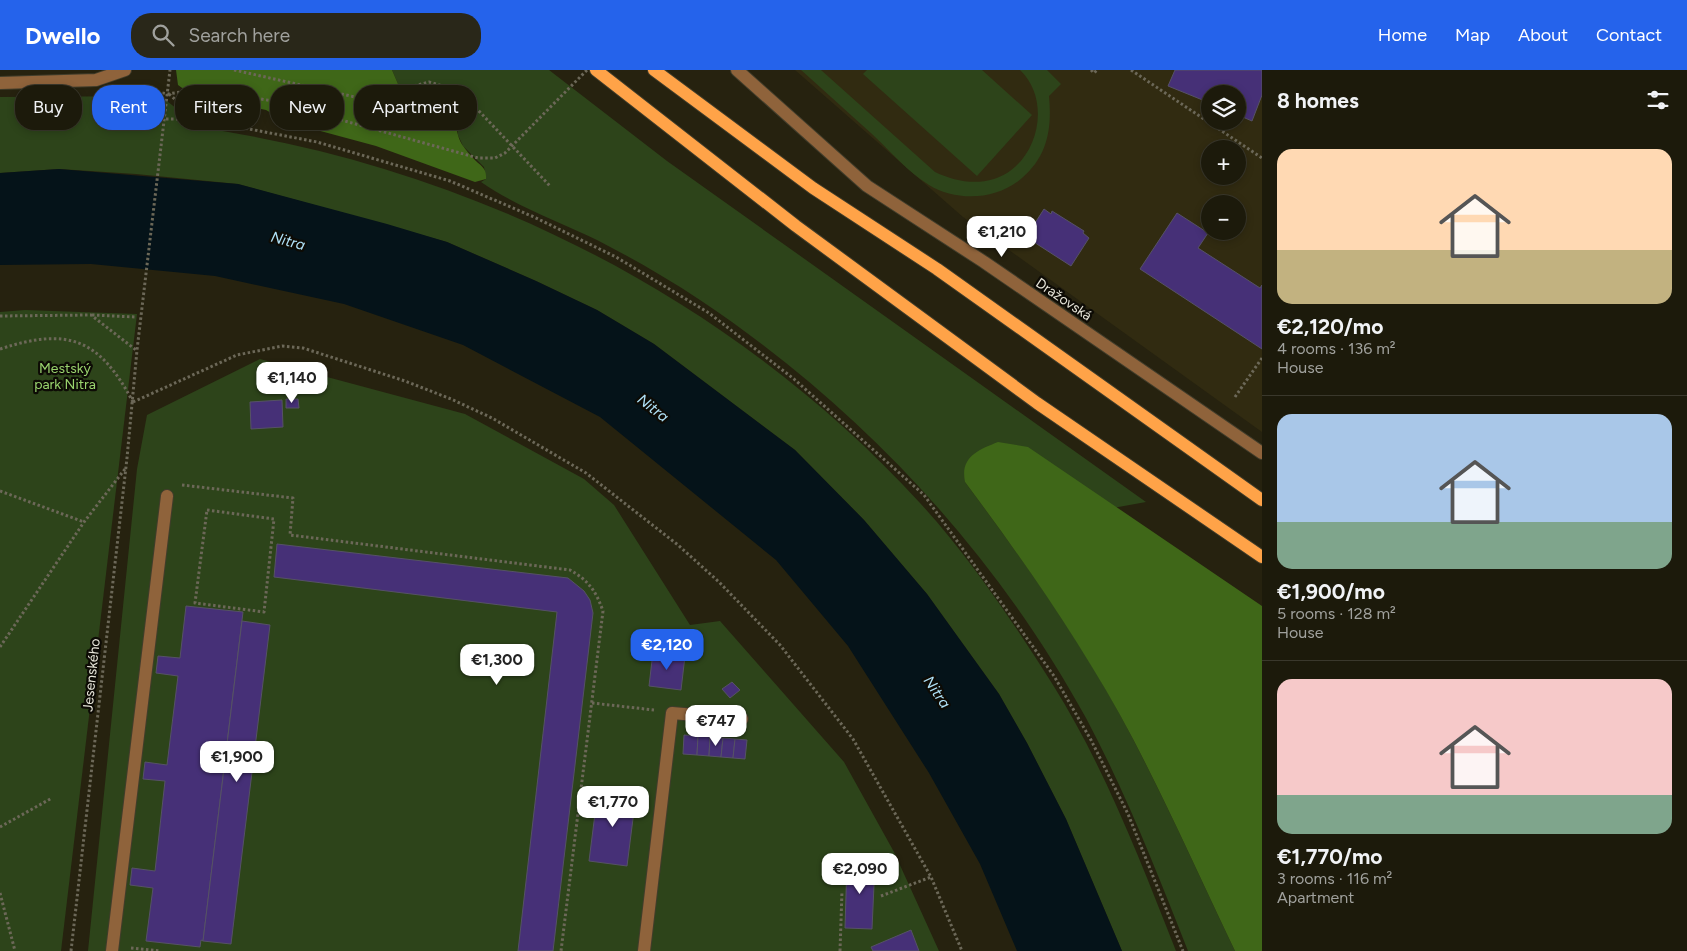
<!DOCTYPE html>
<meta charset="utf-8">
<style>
:root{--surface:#1c1a0b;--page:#292719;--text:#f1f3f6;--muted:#a0a19d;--line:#3a382c;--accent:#2563eb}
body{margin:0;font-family:Figtree,sans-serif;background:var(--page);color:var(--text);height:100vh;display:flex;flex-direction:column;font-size:19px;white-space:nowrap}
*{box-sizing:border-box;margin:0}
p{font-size:16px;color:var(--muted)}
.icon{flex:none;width:28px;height:28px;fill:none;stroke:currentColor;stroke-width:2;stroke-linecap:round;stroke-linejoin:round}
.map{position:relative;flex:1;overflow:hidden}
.drawer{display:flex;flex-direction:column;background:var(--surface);width:425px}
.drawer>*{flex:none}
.banner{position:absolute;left:15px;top:15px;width:475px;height:45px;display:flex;gap:10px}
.tools{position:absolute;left:1201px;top:15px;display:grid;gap:10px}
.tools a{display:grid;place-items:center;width:45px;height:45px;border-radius:50%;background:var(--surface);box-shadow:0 2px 8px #0003,0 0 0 1px var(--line);font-size:25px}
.price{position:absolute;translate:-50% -42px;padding:0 11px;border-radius:10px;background:#fff;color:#222;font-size:16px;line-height:32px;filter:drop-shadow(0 1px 2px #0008)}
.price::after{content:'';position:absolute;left:50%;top:30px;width:15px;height:11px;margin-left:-8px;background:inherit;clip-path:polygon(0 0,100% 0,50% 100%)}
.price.current{background:var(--accent);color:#fff}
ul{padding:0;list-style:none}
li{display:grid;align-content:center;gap:10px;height:265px;padding:0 15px}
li+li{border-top:1px solid var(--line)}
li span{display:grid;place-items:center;height:155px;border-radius:15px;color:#555}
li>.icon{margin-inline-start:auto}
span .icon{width:90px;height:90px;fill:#fffc;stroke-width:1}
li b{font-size:21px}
h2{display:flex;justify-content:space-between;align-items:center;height:60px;padding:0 15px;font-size:21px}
.tag{padding:0 18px;border-radius:20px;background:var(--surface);box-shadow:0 2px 8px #0003,0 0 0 1px var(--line);font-size:18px;line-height:45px}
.tag.current{background:var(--accent);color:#fff}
header{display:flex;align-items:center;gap:30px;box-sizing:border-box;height:70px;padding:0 25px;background:var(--accent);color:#fff}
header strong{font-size:24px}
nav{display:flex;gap:28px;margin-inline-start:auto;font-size:18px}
.search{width:350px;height:45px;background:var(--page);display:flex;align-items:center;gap:12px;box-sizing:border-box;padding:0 18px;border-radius:20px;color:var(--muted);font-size:19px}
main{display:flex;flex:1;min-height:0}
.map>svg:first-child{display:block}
.built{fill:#312b11;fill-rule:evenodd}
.green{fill:#2d441a}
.forest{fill:#3f6718}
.water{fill:#051319}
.building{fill:#463077;stroke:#565266}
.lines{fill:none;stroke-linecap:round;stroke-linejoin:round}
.minor-casing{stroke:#413d2b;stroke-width:14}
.major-casing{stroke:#413d2b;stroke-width:14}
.path{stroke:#6c6858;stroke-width:3;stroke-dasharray:2.5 2.5;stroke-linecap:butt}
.minor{stroke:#8f633b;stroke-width:12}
.major{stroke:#ffa348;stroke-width:12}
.path-bridge{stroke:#6c6858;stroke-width:3;stroke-dasharray:2.5 2.5;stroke-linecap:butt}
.labels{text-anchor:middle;stroke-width:4.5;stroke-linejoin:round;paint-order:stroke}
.street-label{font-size:14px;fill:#e7e5d9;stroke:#0d0b05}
.park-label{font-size:14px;fill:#9ad46e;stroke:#0d0b05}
.water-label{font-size:15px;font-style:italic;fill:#b0e1f7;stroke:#0d0b05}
</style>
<header>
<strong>Dwello</strong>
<div class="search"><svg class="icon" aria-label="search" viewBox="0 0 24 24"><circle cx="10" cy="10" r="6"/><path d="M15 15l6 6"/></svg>Search here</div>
<nav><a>Home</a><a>Map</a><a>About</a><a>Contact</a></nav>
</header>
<main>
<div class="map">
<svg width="1262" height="881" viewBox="0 0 1262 881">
<rect width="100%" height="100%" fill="#26220f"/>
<!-- built -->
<path class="built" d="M795 0H1262V362L963 147ZM1210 24H1238V51H1210ZM1210 79H1238V106H1210ZM1210 134H1238V161H1210Z"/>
<!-- green -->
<g class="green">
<path d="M392 0H549L667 91 1146 432 1113 438 965 412C1026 494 1086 578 1133 669 1169 738 1201 810 1235 881H1188C1157 802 1126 723 1086 648 994 480 859 336 700 230 667 208 632 188 597 170 558 151 517 137 481 112L486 109 484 97 463 76 458 65 457 51 425 24H410L401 21Z"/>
<path d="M801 0H821L935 102C954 111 974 115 994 109 1038 95 1053 31 1020 0H1047L1061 14 1049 26C1052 58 1048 86 1022 108 997 130 957 132 929 115 908 102 890 81 872 64 848 43 825 21 801 0Z"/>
<path d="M867 0H982L1032 45 977 106 863 4Z"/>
<path d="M160 26 188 47 189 56C467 94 730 226 920 433 969 486 1015 555 1053 615 1105 698 1140 790 1176 881H1122L1066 749 1027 673 999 624 927 524 864 450 795 380 654 274 597 240 536 211 447 172 238 114 136 104 59 99 0 103V27Z"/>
<path d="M25 240 137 244 61 881H0V242Z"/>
<path d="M260 289 465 344 584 409 614 435 690 555 720 551 844 692 894 782 939 881H88L137 399 147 345Z"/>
</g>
<!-- forest -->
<g class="forest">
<path d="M176 0H392L401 21C416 26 432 21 446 30 457 37 455 54 458 65 460 74 467 81 473 88 480 96 487 97 486 109L475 112 376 76 287 52 266 40 192 25 178 15Z"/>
<path d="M998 372 1028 377 1262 536V881H1235C1201 810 1169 738 1133 669 1085 578 1026 494 965 412 960 387 978 380 998 372Z"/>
</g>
<!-- water -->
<path class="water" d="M59 99 238 114 387 154 447 172 536 211 597 240 654 274 795 380 864 450 927 524 999 624 1027 673 1066 749 1122 881H1017L980 794 929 703 848 576 776 490 600 347 463 275 344 234 215 206 91 194 0 195V103Z"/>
<!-- building -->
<g class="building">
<path d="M1175 0H1262V25L1252 51 1238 45V24H1210V33L1168 16Z"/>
<path d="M1044 139 1051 144 1052 141 1084 161 1083 163 1089 168 1071 196 1026 167Z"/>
<path d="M1177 143 1208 163 1198 178 1260 218 1262 215V279L1140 199Z"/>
<path d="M286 329H298L299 338H286Z"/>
<path d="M282 330 283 357 251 359 250 332Z"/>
<path d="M277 474 568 508 584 521 590 530 593 543 553 881H518L557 542 274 507Z"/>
<path d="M186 536 243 542 203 871 201 870 200 877 146 871 153 818 130 815 132 798 155 801 165 711 143 709 145 692 167 695 178 606 156 603 158 586 180 588Z"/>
<path d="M242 551 270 555 231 874 203 871Z"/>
<path d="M653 582 685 586 681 620 649 616Z"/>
<path d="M732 612 740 620 730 628 722 619Z"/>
<path d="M684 665 698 666 697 685 683 684Z"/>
<path d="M698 666 710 667 709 686 697 685Z"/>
<path d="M710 667 723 668 721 687 709 686Z"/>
<path d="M723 668 735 669 733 688 721 687Z"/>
<path d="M735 669 747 670 745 689 733 688Z"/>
<path d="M598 720 636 725 627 796 589 791Z"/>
<path d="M847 792 875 793 872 859 845 858Z"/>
<path d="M911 860 919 881H873L871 877Z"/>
</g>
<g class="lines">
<!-- minor casing -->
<g class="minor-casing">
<g id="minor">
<path d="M737 0 867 116 984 192 1262 383"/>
<path d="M0 13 96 10 125 0"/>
<path d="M112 881 167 426"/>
<path d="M644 881 672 643 742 649"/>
</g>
</g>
<!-- major casing -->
<g class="major-casing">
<g id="major">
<path d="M596 0 796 156 1037 333 1262 487"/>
<path d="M654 0 813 118 937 199 1262 430"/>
</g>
</g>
<!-- path -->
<g class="path">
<path d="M234 0 364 29 429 12 460 21 550 116"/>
<path d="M1091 0 1094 3 1097 0"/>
<path d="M1131 0 1262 88"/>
<path d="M133 17 168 24 199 19 273 31"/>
<path d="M169 24 196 48"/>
<path d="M166 49H197L317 72 450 111 534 147 616 187 709 243 794 309 924 425 1054 606 1091 670 1128 744 1183 881"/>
<path d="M92 245 135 247"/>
<path d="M0 246 91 245 136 280"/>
<path d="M0 279C68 257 99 268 133 332"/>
<path d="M1235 327 1262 288"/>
<path d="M133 332 237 285 282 276 303 278 405 311 451 329 492 348 586 403 678 475 719 512 780 575 853 669 931 807 962 881"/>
<path d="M182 415 293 428 290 465 570 500C588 510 596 521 603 541L561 881"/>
<path d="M0 421 84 452"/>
<path d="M207 440 274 449 264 542 195 533Z"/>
<path d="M0 577 84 452 125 399"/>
<path d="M592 633 654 640"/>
<path d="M0 757 52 728"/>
<path d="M0 823 15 881"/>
<path d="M881 826 931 807"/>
<path d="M131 878 160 881"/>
<path d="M71 881 127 388 137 280 170 0"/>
<path d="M840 881 842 821"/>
</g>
<!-- minor -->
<use href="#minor" class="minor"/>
<!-- major -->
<use href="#major" class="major"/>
<!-- path-bridge -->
<path class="path-bridge" d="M273 31 478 88H495L505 83 587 0"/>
</g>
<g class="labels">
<!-- street labels -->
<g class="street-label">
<text transform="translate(1064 229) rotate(34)" y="5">Dražovská</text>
<text transform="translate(91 605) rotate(-84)" y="5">Jesenského</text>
</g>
<!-- park labels -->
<g class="park-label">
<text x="65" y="303">Mestský<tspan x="65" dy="16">park Nitra</tspan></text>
</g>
<!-- water labels -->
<g class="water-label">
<text transform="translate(288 171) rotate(15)" y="5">Nitra</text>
<text transform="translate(653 338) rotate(38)" y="5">Nitra</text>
<text transform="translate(937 622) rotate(56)" y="5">Nitra</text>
</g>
</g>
</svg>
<div class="tools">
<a><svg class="icon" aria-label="layers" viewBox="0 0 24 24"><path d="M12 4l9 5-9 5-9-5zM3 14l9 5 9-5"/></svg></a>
<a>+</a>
<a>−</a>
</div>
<b class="price" style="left:1002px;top:188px">€1,210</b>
<b class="price" style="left:292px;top:334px">€1,140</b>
<b class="price current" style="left:667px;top:601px">€2,120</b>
<b class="price" style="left:497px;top:616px">€1,300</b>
<b class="price" style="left:716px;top:677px">€747</b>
<b class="price" style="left:237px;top:713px">€1,900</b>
<b class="price" style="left:613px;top:758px">€1,770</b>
<b class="price" style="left:860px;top:825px">€2,090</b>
<div class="banner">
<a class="tag">Buy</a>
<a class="tag current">Rent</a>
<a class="tag">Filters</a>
<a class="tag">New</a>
<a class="tag">Apartment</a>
</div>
</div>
<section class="drawer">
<h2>8 homes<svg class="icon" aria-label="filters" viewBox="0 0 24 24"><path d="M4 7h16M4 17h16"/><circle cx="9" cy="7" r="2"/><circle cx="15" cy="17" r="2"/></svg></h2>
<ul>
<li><span style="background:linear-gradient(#ffd9b3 65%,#c2b280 0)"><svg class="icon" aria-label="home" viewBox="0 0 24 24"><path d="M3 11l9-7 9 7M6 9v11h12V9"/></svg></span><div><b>€2,120/mo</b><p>4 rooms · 136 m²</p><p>House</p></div></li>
<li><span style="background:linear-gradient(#a9c7e8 70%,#7fa58c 0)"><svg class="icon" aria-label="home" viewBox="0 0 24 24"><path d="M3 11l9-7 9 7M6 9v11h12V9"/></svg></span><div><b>€1,900/mo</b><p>5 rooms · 128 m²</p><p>House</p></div></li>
<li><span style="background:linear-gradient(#f6c9c9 75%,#7fa58c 0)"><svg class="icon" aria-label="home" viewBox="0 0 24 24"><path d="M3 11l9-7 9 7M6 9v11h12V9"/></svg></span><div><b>€1,770/mo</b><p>3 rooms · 116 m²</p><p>Apartment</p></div></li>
</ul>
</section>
</main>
